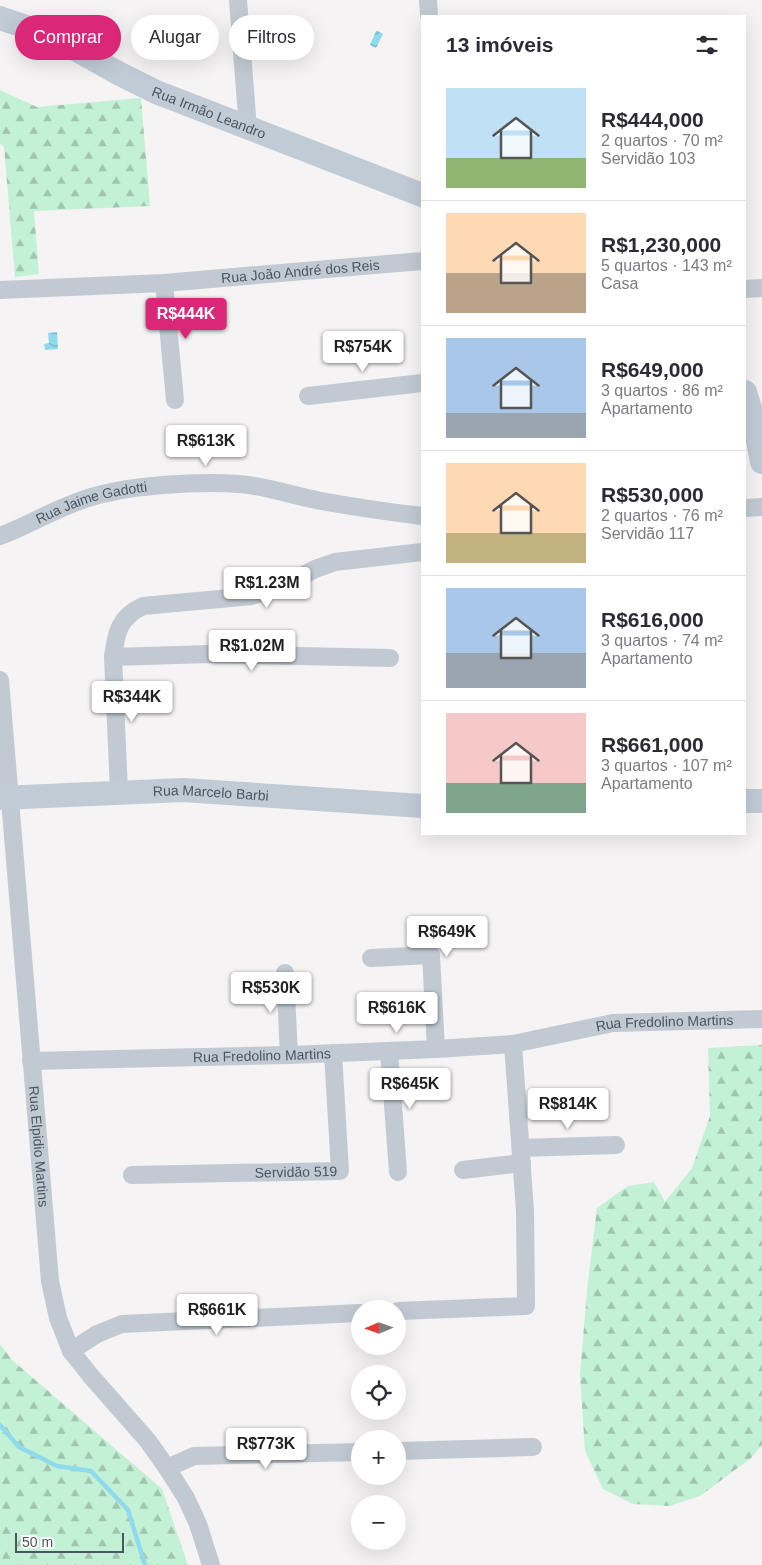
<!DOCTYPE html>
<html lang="pt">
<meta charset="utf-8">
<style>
:root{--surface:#fff;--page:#f7f7f7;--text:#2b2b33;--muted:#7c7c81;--line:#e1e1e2;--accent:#db2777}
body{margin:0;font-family:Arial,sans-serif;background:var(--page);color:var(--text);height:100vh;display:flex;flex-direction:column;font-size:19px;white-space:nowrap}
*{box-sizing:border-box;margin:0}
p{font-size:16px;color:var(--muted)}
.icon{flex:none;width:28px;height:28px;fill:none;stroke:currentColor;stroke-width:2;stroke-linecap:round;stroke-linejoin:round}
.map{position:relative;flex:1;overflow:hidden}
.drawer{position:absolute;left:421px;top:15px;width:325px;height:820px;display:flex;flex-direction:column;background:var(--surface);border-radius:0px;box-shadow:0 5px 20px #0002}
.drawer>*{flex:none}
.hud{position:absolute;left:15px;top:15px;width:331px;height:45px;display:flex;gap:10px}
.needle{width:32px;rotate:268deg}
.fabs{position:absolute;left:351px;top:1300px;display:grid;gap:10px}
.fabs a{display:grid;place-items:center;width:55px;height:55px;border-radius:50%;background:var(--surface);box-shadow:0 5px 20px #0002;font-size:25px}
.scale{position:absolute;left:15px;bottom:12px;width:109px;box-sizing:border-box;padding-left:5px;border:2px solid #4a5661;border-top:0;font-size:14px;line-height:18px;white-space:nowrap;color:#4a5661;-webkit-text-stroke:4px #fff;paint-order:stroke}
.price{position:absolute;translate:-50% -42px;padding:0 11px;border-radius:5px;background:#fff;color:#222;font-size:16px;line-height:32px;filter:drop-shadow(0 1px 2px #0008)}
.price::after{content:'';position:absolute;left:50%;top:30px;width:15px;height:11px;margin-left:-8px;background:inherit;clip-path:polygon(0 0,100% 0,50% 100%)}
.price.active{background:var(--accent);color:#fff}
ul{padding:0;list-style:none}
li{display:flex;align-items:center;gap:15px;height:125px;padding:0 25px}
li+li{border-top:1px solid var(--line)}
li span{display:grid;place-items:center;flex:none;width:140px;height:100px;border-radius:0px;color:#555}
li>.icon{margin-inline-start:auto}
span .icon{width:60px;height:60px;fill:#fffc;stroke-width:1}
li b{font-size:21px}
h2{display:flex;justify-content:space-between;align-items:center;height:60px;padding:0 25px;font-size:21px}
.pill{padding:0 18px;border-radius:22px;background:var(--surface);box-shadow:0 5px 20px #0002;font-size:18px;line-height:45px}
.pill.active{background:var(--accent);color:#fff}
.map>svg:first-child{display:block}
.forest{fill:url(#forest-firs)}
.water{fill:url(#water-waves)}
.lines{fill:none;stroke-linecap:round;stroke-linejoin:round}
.stream{stroke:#90daee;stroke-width:4.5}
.street{stroke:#c1cad2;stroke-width:18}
.secondary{stroke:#c1cbd6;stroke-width:24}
.labels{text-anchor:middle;stroke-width:4;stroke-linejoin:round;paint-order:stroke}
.street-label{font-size:14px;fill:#4a5661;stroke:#fff}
</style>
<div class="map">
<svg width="762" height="1565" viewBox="0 0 762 1565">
<defs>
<pattern id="forest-firs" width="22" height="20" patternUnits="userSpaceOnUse" patternTransform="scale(1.25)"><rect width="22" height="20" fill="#c3f1d5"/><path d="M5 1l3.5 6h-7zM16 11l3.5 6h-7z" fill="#a0c6b0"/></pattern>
<pattern id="water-waves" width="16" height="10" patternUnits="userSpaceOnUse" patternTransform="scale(1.25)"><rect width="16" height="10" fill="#90daee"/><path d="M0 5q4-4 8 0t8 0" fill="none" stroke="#78b4c4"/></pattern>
</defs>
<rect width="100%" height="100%" fill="#f5f3f3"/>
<!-- forest -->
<g class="forest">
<path d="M0 90 37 107 141 98 150 206 34 211 39 274 15 277 4 147 0 143Z"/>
<path d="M762 1045V1445L751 1458 700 1496 669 1506 633 1504 603 1489 585 1451 580 1375 587 1290 597 1208 628 1186 654 1182 665 1202 692 1168 710 1116 708 1048Z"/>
<path d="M0 1344 12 1360 162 1489 188 1565H0Z"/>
</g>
<!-- water -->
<g class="water">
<path d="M376 31H378L383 34 376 48 370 45Z"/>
<path d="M57 332 58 349 45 350 44 344 49 343 48 333Z"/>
</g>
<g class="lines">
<!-- stream -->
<path class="stream" d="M0 1425 19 1447 57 1466 91 1471 128 1510 145 1565"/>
<!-- street -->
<g class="street">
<path d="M238 0 248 129"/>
<path d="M428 0 429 16"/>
<path d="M164 283 175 400"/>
<path d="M745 289 762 288"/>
<path id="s1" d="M0 290 164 283 422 261"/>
<path d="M308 396 422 383"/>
<path d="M745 508 762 507"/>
<path id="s2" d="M0 536C32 524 61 505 95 496 134 485 197 481 239 484 267 486 293 496 321 501 354 507 389 512 422 516"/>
<path d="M113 657 209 654 390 658"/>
<path id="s3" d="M0 680 50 1281 58 1318 71 1351 90 1375 148 1441 167 1468 186 1498 198 1524 211 1565"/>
<path d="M119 791 113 657C116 633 119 617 143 606L252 596 291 582 315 569 335 562 422 552"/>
<path d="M371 958 431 955 436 1049"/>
<path d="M285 973 289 1055"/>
<path d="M389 1051 398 1172"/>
<path id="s4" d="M31 1061 289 1055 436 1049 513 1044 613 1023 762 1019"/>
<path d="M521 1148 616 1145"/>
<path d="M463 1170 522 1163"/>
<path id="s5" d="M132 1175 340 1171 333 1053"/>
<path d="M398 1311 526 1306 525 1211 513 1044"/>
<path d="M71 1351 97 1334 122 1324 360 1313"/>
<path d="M398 1451 533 1447"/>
<path d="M167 1468 194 1456 360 1452"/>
</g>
<!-- secondary -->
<g class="secondary">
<path id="s6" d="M0 18 50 35 118 73 156 92 422 195"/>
<path d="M745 392 754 421 762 462"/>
<path id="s7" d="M0 798 183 790 422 806"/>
<path d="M745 801H762"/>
</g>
</g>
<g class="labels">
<!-- street labels -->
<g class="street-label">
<text dy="5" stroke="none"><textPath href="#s6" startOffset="230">Rua Irmão Leandro</textPath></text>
<text dy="5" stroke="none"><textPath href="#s1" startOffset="301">Rua João André dos Reis</textPath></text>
<text dy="5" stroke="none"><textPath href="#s2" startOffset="98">Rua Jaime Gadotti</textPath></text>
<text dy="5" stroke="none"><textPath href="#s7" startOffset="211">Rua Marcelo Barbi</textPath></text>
<text dy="5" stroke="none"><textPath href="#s4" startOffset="636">Rua Fredolino Martins</textPath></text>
<text dy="5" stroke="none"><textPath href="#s4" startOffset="231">Rua Fredolino Martins</textPath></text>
<text dy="5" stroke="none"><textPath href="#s3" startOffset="468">Rua Elpidio Martins</textPath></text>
<text dy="5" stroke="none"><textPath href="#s5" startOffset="164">Servidão 519</textPath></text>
</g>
</g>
</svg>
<div class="fabs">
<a><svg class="needle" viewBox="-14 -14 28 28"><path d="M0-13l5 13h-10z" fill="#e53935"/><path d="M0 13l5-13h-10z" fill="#7c7c81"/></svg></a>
<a><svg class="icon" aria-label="locate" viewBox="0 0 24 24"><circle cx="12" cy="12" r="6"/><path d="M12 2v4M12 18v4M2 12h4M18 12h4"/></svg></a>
<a>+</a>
<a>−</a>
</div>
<div class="scale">50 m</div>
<b class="price active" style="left:186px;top:340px">R$444K</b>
<b class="price" style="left:363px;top:373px">R$754K</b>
<b class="price" style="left:206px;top:467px">R$613K</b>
<b class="price" style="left:267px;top:609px">R$1.23M</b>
<b class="price" style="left:252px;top:672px">R$1.02M</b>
<b class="price" style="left:132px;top:723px">R$344K</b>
<b class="price" style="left:447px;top:958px">R$649K</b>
<b class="price" style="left:271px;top:1014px">R$530K</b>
<b class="price" style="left:397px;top:1034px">R$616K</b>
<b class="price" style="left:410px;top:1110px">R$645K</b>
<b class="price" style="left:568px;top:1130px">R$814K</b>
<b class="price" style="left:217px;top:1336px">R$661K</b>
<b class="price" style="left:266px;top:1470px">R$773K</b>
<div class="hud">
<a class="pill active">Comprar</a>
<a class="pill">Alugar</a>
<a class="pill">Filtros</a>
</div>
<section class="drawer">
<h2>13 imóveis<svg class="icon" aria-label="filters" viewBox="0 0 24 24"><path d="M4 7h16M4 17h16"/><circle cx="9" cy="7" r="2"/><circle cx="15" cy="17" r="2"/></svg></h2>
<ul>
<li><span style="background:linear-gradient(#bfe0f5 70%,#8fb573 0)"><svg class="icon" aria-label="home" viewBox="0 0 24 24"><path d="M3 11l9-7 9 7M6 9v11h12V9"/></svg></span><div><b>R$444,000</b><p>2 quartos · 70 m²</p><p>Servidão 103</p></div></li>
<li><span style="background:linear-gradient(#ffd9b3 60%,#b9a48a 0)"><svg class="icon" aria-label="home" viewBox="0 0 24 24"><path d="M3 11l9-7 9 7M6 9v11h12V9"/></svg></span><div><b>R$1,230,000</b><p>5 quartos · 143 m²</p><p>Casa</p></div></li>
<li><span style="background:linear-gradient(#a9c7e8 75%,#9aa5b1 0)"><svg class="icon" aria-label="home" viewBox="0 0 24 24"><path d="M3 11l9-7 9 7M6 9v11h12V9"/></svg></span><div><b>R$649,000</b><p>3 quartos · 86 m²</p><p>Apartamento</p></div></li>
<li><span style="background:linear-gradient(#ffd9b3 70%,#c2b280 0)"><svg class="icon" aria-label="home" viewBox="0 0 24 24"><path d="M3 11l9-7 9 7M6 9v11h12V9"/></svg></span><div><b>R$530,000</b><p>2 quartos · 76 m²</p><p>Servidão 117</p></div></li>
<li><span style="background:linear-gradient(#a9c7e8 65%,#9aa5b1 0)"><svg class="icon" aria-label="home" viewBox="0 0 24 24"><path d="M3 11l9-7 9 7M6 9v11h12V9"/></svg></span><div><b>R$616,000</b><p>3 quartos · 74 m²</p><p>Apartamento</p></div></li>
<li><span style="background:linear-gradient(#f6c9c9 70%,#7fa58c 0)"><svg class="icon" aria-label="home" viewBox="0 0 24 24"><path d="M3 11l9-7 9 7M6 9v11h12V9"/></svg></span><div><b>R$661,000</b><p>3 quartos · 107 m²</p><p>Apartamento</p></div></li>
</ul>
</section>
</div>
